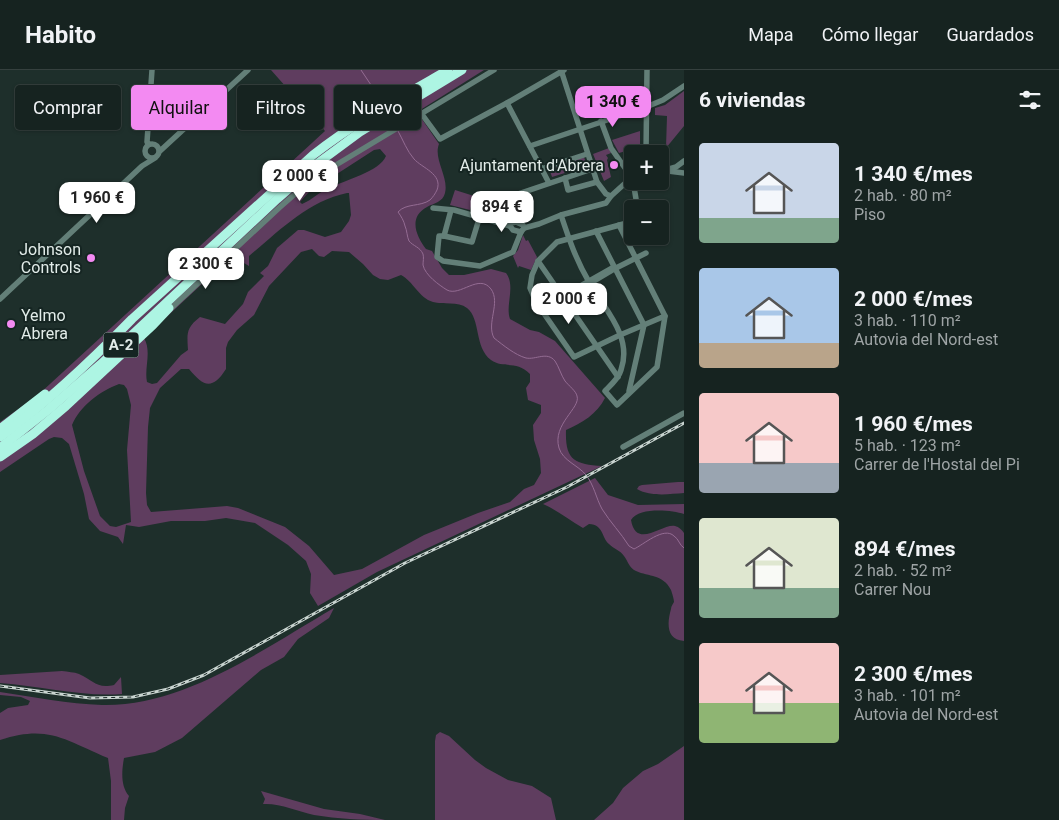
<!DOCTYPE html>
<html lang="es">
<meta charset="utf-8">
<style>
:root{--surface:#162320;--page:#232f2d;--text:#f1f3f6;--muted:#9ea4a5;--line:#35403e;--accent:#f38af2}
body{margin:0;font-family:Roboto,sans-serif;background:var(--page);color:var(--text);height:100vh;display:flex;flex-direction:column;font-size:19px;white-space:nowrap}
*{box-sizing:border-box;margin:0}
p{font-size:16px;color:var(--muted)}
.icon{flex:none;width:28px;height:28px;fill:none;stroke:currentColor;stroke-width:2;stroke-linecap:round;stroke-linejoin:round}
.map{position:relative;flex:1;overflow:hidden}
.sheet{display:flex;flex-direction:column;background:var(--surface);width:375px}
.sheet>*{flex:none}
.top-card{position:absolute;left:15px;top:15px;width:475px;height:45px;display:flex;gap:10px}
.fabs{position:absolute;left:624px;top:75px;display:grid;gap:10px}
.fabs a{display:grid;place-items:center;width:45px;height:45px;border-radius:5px;background:var(--surface);box-shadow:0 1px 4px #0004,0 0 0 1px var(--line);font-size:25px}
.price{position:absolute;translate:-50% -42px;padding:0 11px;border-radius:10px;background:#fff;color:#222;font-size:16px;line-height:32px;filter:drop-shadow(0 1px 2px #0008)}
.price::after{content:'';position:absolute;left:50%;top:30px;width:15px;height:11px;margin-left:-8px;background:inherit;clip-path:polygon(0 0,100% 0,50% 100%)}
.price.selected{background:var(--accent);color:#111}
ul{padding:0;list-style:none}
li{display:flex;align-items:center;gap:15px;height:125px;padding:0 15px}
li span{display:grid;place-items:center;flex:none;width:140px;height:100px;border-radius:5px;color:#555}
li>.icon{margin-inline-start:auto}
span .icon{width:60px;height:60px;fill:#fffc;stroke-width:1}
li b{font-size:21px}
h2{display:flex;justify-content:space-between;align-items:center;height:60px;padding:0 15px;font-size:21px}
.chip{padding:0 18px;border-radius:5px;background:var(--surface);box-shadow:0 1px 4px #0004,0 0 0 1px var(--line);font-size:18px;line-height:45px}
.chip.selected{background:var(--accent);color:#111}
header{display:flex;align-items:center;gap:30px;box-sizing:border-box;height:70px;padding:0 25px;background:var(--surface);border-bottom:1px solid var(--line)}
header strong{font-size:24px}
nav{display:flex;gap:28px;margin-inline-start:auto;font-size:18px}
main{display:flex;flex:1;min-height:0}
.map>svg:first-child{display:block}
.green{fill:#5f3d5f;fill-rule:evenodd}
.lines{fill:none;stroke-linecap:round;stroke-linejoin:round}
.stream{stroke:#946c93;stroke-width:1}
.minor{stroke:#637f78;stroke-width:5.5}
.highway{stroke:#adf5e3;stroke-width:9}
.rail-casing{stroke:#c9d4d0;stroke-width:3}
.rail{stroke:#152522;stroke-width:1;stroke-dasharray:4;stroke-linecap:butt}
.poi-dot{fill:#f38af2;stroke:#152522;stroke-width:2}
.labels{text-anchor:middle;stroke-width:4;stroke-linejoin:round;paint-order:stroke}
.shield{fill:#152522;stroke:#a4b0ad;stroke-width:1}
.shield-label{font-size:15px;font-weight:bold;fill:#e2ece9}
.poi-label{font-size:16px;fill:#e2ece9;stroke:#152522;text-anchor:end}
</style>
<header>
<strong>Habito</strong>
<nav><a>Mapa</a><a>Cómo llegar</a><a>Guardados</a></nav>
</header>
<main>
<div class="map">
<svg width="684" height="750" viewBox="0 0 684 750">
<rect width="100%" height="100%" fill="#1e2f2b"/>
<!-- green -->
<g class="green">
<path d="M271 0H484L417 42 439 74C433 89 449 107 445 123 443 132 434 133 427 137 408 147 416 166 426 179L432 181 442 198 449 205H464L491 199 506 203C516 216 505 235 510 249L530 260 539 262 555 271 605 328C597 344 582 353 566 360 565 390 574 394 602 396L377 502 318 536 310 523 311 504 306 491 288 475 255 453 226 448 205 451H171L139 457 126 455 123 474 118 467 100 461 89 449 84 424 69 374 62 368 54 367 49 369 0 402V352L38 325 325 61ZM380 79 386 86C379 102 345 110 329 118 319 122 312 130 302 134L300 132 309 122 374 80ZM347 123H349L351 145 349 151 341 162 325 167 304 160H298L277 178 268 196 260 203 264 206 248 222 243 234 225 254 200 247C186 258 187 263 188 280L181 285 157 313 152 314 147 312C144 297 152 282 144 268L232 186 249 196V186C278 162 308 131 347 123ZM312 179 319 186 324 187 332 181 349 182 363 194 373 205 380 209 388 210 401 205C413 211 419 228 433 232 443 235 458 231 467 238 481 249 474 277 491 290 504 299 517 290 530 304V312L526 318 528 330 541 335V343L533 355 534 370 540 389 541 403 534 415 524 419 510 432 478 443 424 465 362 499 334 505 309 476 285 457 238 438 227 436 202 438 151 442 147 435 146 423 148 357 150 338 160 318 181 299H189C203 316 212 321 226 299V278L228 272 237 260 254 245 269 216 301 182ZM119 314 124 315 127 319 131 335 127 380 131 452 116 457 110 456 100 446 84 401 72 355C80 336 100 321 119 314Z"/>
<path d="M684 21V56L666 78 667 46 655 45V38L665 35Z"/>
<path d="M640 61V77L619 83 612 70Z"/>
<path d="M609 78 611 83 606 85 608 88 607 90 611 107 604 111 593 84Z"/>
<path d="M584 87 587 96 552 107 549 98Z"/>
<path d="M455 120 474 126 470 140 450 135Z"/>
<path d="M523 165 526 171 528 170 537 187 531 200 519 196 518 198 513 186 518 180Z"/>
<path d="M595 408 608 425 638 435 684 434V444C671 440 639 437 631 450 636 480 663 453 675 456 679 457 682 460 684 463V571C666 570 667 553 671 539 671 536 673 534 674 532 674 529 672 523 671 520 663 504 649 507 636 501 629 498 628 491 624 486 620 480 614 479 609 474 601 467 604 455 589 454L583 458C569 450 557 440 543 434Z"/>
<path d="M678 412H684V423C669 424 651 427 637 419L639 416 642 415Z"/>
<path d="M334 538 329 548 298 569 284 587 261 600 182 668 155 682 124 688C122 699 120 716 129 726L125 738 124 750H111V711L108 688C65 670 48 654 0 670V643L8 638 28 635 30 631 21 627 0 625V622C34 627 68 634 102 635 184 637 265 578 334 538Z"/>
<path d="M62 601C68 602 74 602 79 604 93 610 96 619 114 615L121 607 122 624C81 627 41 616 0 613V605Z"/>
<path d="M440 662 449 666 475 690 486 698 508 710 532 716 551 728 556 750H435V671L436 665Z"/>
<path d="M684 676V750H594L613 733 623 718 643 701 658 694Z"/>
<path d="M261 721 324 739 360 744 385 750C361 750 338 749 314 745 297 741 280 733 263 734L265 729Z"/>
</g>
<g class="lines">
<!-- stream -->
<g class="stream">
<path d="M361 0 381 30"/>
<path d="M392 50 395 56"/>
<path d="M398 61C403 70 407 81 414 89 422 98 443 104 437 120 435 124 433 127 430 130 420 137 406 133 398 142 401 146 404 151 405 156 407 160 407 167 409 171 413 176 420 177 423 184 424 188 423 191 423 195 425 205 439 215 447 220 460 227 479 203 491 219 501 233 486 253 494 268 503 275 515 285 526 288 536 290 547 281 555 291 559 297 561 305 565 311 569 316 576 321 577 326 581 338 552 354 559 378 563 391 578 395 586 405 594 415 596 428 602 439 610 452 621 463 629 476L634 479C643 475 664 456 674 466 679 469 679 475 684 478"/>
</g>
<!-- minor -->
<g class="minor">
<path d="M561 0 597 112 606 124 611 126"/>
<path d="M507 33 549 113"/>
<path d="M421 43 440 69 507 33 564 0"/>
<path d="M601 51 611 78 632 108"/>
<circle cx="152" cy="81" r="7"/>
<path d="M149 74 147 72 152 0"/>
<path d="M530 76 646 37 663 30 684 16"/>
<path d="M160 81 248 0"/>
<path d="M646 84 647 0"/>
<path d="M541 99 587 84"/>
<path d="M669 99 676 97 684 91"/>
<path d="M660 100 684 103"/>
<path d="M565 108 568 120 597 112"/>
<path d="M633 111 637 135 636 139"/>
<path d="M477 129 502 134"/>
<path d="M502 134 503 129 592 99"/>
<path d="M502 134 511 153"/>
<path d="M433 138 454 140 510 156"/>
<path d="M561 145C569 169 576 190 589 212 604 239 633 266 621 300 619 308 611 315 605 321L617 335 657 297 665 246 619 155"/>
<path d="M632 147 627 153 557 172 538 191 532 205 530 218 536 232 574 287 620 265 665 246"/>
<path d="M516 152 523 155 524 158 521 162 513 160 510 156 511 153Z"/>
<path d="M524 158 539 154 561 145 606 133 611 126 632 107"/>
<path d="M596 161 644 255 629 321"/>
<path d="M444 166H439L437 187 443 191 480 196 513 182 521 162"/>
<path d="M444 166 472 172 479 149"/>
<path d="M444 166 451 140"/>
<path d="M538 191 618 307"/>
<path d="M616 198 646 183"/>
<path d="M0 229 142 96 155 88"/>
<path d="M540 239 614 197 616 198 542 242"/>
<path d="M167 242 279 138 311 110 494 0"/>
<path d="M623 377 684 343"/>
</g>
<!-- highway -->
<g class="highway">
<path d="M0 359 45 324"/>
<path d="M0 367C48 332 91 291 132 249L313 85C355 52 401 27 448 0"/>
<path d="M0 378 48 340 101 294 277 129 318 93 360 62 462 0"/>
<path d="M0 387 33 364 66 336 153 255 169 238"/>
</g>
<!-- rail casing -->
<g class="rail-casing">
<path id="rail" d="M0 616 90 628 133 627 168 619 204 605 405 493 567 417 684 353"/>
</g>
<!-- rail -->
<use href="#rail" class="rail"/>
</g>
<!-- markers -->
<g class="poi-dot">
<circle cx="614" cy="95" r="5"/>
<circle cx="91" cy="188" r="5"/>
<circle cx="11" cy="254" r="5"/>
</g>
<g class="labels">
<!-- shield labels -->
<rect class="shield" x="103.5" y="262.5" width="35" height="25" rx="4"/>
<g class="shield-label">
<text x="121" y="280">A-2</text>
</g>
<!-- poi labels -->
<g class="poi-label">
<text x="604" y="101">Ajuntament d'Abrera</text>
<text x="81" y="185">Johnson<tspan x="81" dy="18">Controls</tspan></text>
<text x="21" y="251" text-anchor="start">Yelmo<tspan x="21" dy="18">Abrera</tspan></text>
</g>
</g>
</svg>
<div class="fabs">
<a>+</a>
<a>−</a>
</div>
<b class="price selected" style="left:613px;top:58px">1 340 €</b>
<b class="price" style="left:300px;top:132px">2 000 €</b>
<b class="price" style="left:97px;top:154px">1 960 €</b>
<b class="price" style="left:502px;top:163px">894 €</b>
<b class="price" style="left:206px;top:220px">2 300 €</b>
<b class="price" style="left:569px;top:255px">2 000 €</b>
<div class="top-card">
<a class="chip">Comprar</a>
<a class="chip selected">Alquilar</a>
<a class="chip">Filtros</a>
<a class="chip">Nuevo</a>
</div>
</div>
<section class="sheet">
<h2>6 viviendas<svg class="icon" aria-label="filters" viewBox="0 0 24 24"><path d="M4 7h16M4 17h16"/><circle cx="9" cy="7" r="2"/><circle cx="15" cy="17" r="2"/></svg></h2>
<ul>
<li><span style="background:linear-gradient(#c9d6e8 75%,#7fa58c 0)"><svg class="icon" aria-label="home" viewBox="0 0 24 24"><path d="M3 11l9-7 9 7M6 9v11h12V9"/></svg></span><div><b>1 340 €/mes</b><p>2 hab. · 80 m²</p><p>Piso</p></div></li>
<li><span style="background:linear-gradient(#a9c7e8 75%,#b9a48a 0)"><svg class="icon" aria-label="home" viewBox="0 0 24 24"><path d="M3 11l9-7 9 7M6 9v11h12V9"/></svg></span><div><b>2 000 €/mes</b><p>3 hab. · 110 m²</p><p>Autovia del Nord-est</p></div></li>
<li><span style="background:linear-gradient(#f6c9c9 70%,#9aa5b1 0)"><svg class="icon" aria-label="home" viewBox="0 0 24 24"><path d="M3 11l9-7 9 7M6 9v11h12V9"/></svg></span><div><b>1 960 €/mes</b><p>5 hab. · 123 m²</p><p>Carrer de l'Hostal del Pi</p></div></li>
<li><span style="background:linear-gradient(#dfe7d0 70%,#7fa58c 0)"><svg class="icon" aria-label="home" viewBox="0 0 24 24"><path d="M3 11l9-7 9 7M6 9v11h12V9"/></svg></span><div><b>894 €/mes</b><p>2 hab. · 52 m²</p><p>Carrer Nou</p></div></li>
<li><span style="background:linear-gradient(#f6c9c9 60%,#8fb573 0)"><svg class="icon" aria-label="home" viewBox="0 0 24 24"><path d="M3 11l9-7 9 7M6 9v11h12V9"/></svg></span><div><b>2 300 €/mes</b><p>3 hab. · 101 m²</p><p>Autovia del Nord-est</p></div></li>
</ul>
</section>
</main>
